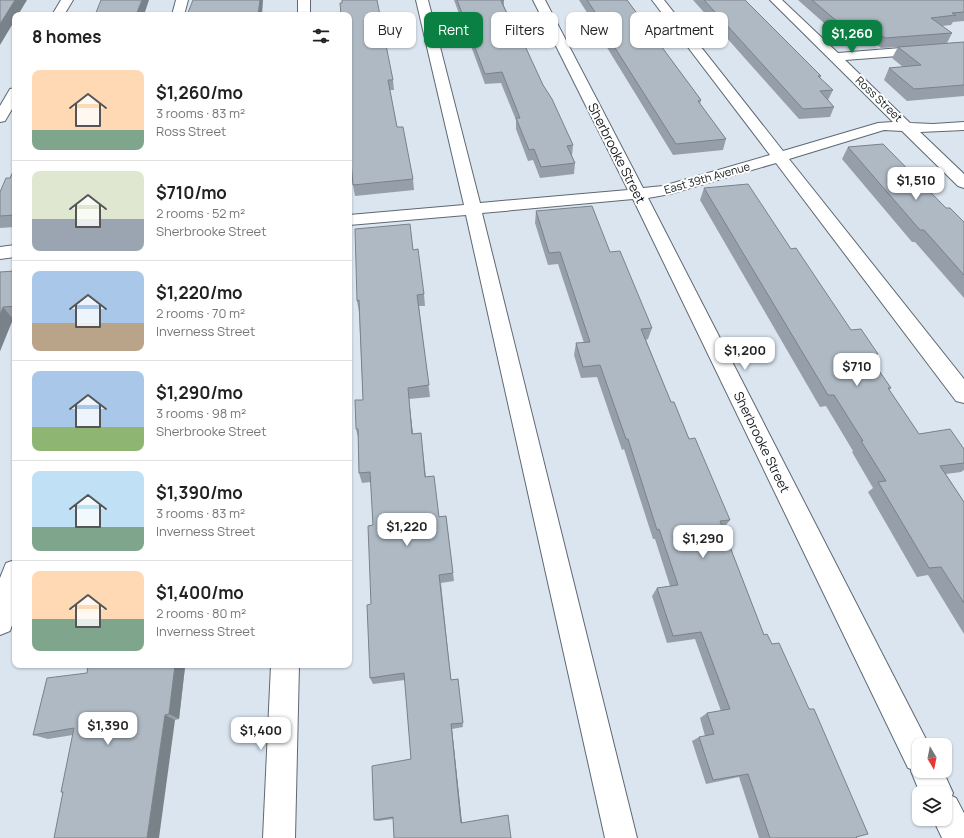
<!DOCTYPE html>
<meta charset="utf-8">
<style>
:root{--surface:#fff;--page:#f6f6f6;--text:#222;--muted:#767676;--line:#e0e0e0;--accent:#0b8043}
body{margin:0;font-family:Manrope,sans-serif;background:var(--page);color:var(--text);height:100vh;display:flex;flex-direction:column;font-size:15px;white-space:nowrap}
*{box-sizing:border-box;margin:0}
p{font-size:13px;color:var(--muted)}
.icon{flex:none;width:22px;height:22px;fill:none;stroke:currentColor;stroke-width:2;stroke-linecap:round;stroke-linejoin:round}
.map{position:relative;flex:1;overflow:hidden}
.drawer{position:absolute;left:12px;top:12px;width:340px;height:656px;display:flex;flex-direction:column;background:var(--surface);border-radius:8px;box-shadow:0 1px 3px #0004}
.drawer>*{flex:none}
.top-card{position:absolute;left:364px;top:12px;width:380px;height:36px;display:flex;gap:8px}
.needle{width:26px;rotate:170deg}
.fabs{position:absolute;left:912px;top:738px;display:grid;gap:8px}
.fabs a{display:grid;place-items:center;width:40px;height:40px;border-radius:8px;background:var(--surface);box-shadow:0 1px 3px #0004;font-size:20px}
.price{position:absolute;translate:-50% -34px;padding:0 9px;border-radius:8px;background:#fff;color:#222;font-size:13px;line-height:26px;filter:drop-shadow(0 1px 2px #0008)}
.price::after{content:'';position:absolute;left:50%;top:24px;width:12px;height:9px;margin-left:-6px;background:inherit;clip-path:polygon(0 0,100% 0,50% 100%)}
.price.current{background:var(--accent);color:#fff}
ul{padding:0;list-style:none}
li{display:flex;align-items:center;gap:12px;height:100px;padding:0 20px}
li+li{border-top:1px solid var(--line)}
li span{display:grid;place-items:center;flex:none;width:112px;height:80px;border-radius:8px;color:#555}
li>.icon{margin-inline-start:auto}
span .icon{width:48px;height:48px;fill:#fffc;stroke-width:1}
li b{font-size:17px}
h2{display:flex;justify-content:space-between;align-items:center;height:48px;padding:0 20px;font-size:17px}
.tag{padding:0 14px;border-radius:8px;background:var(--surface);box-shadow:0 1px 3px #0004;font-size:14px;line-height:36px}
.tag.current{background:var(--accent);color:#fff}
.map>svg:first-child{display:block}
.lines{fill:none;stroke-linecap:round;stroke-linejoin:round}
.minor-casing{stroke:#5f6872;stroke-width:2}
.minor{fill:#fff;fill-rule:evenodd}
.wall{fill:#969fa9}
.shaded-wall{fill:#7a8289}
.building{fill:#aeb9c4;stroke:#7a8289}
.labels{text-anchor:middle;stroke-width:4;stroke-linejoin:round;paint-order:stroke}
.far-street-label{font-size:11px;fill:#161a1e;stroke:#fff}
.street-label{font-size:13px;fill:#161a1e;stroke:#fff}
</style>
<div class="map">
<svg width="964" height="838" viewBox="0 0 964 838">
<rect width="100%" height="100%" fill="#dae5f0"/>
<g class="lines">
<!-- minor casing -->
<g class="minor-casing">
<g id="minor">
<path d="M61 0H73L64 15H52Z"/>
<path d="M176 0H188L184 15H172Z"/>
<rect x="298" y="0" width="12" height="15"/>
<path d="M416 0H428L480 203 628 190 533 0H545L643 188 663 186 770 155 652 0H664L783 151 878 123 893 122 770 0H782L838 53 964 43V51L845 60 910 123 933 124 964 122V130L920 132 964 174V188L958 186 902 131 884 130 789 159 964 379V403L956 401 776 163 670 194 648 198 929 745H919V771H943L953 793 952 796 956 798 964 813V838H942L933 819H945V793H920L911 771V769L908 768 633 199 482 213 637 838H605L466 215 349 225V215L464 205Z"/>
<path d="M15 88V104L5 121 0 122V106L10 89Z"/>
<path d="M15 245V257L0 259V247Z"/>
<path d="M15 560V616L10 631 0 635V578L6 563Z"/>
<path d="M271 665H299L295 838H263Z"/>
</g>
</g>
<!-- minor -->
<use href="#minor" class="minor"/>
</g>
<!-- wall -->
<g class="wall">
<path d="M454 0H504V6L523 46 573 145 572 156 575 163 574 174 540 178 533 160 528 161 516 129V120L501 83 485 84Z"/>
<path d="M579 0H627L701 100 700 104 726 139 723 150 673 155 595 28V25Z"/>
<path d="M693 0H745L821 76 820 78 833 90 828 100 834 107 830 117 799 119Z"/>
<path d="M798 0H964V21L953 22 951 25 942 26 952 33 947 43 964 42V96L907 101 884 80 889 68 903 67 892 58 898 47 881 48 866 36 841 38Z"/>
<path d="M349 15 393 80 394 90H390L397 127 413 179 414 190 355 196 353 185Z"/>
<path d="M848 147 946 208 964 222V298L915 242H912L842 159Z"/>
<path d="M15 167V227L0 228V192L10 178Z"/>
<path d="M704 188 791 249 851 330 878 354 872 361 891 388 889 390 919 434 964 449V470L961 472 946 474 964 502V634L928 575 917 577 868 492 873 488 852 452 853 451 826 406 820 407 700 200Z"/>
<path d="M536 211 610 252 652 328 648 339 646 340 671 402 689 439 730 520 723 529 764 635 857 838H759L739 777 706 784 692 741 699 737 705 736 700 718 707 713 721 711 695 639 667 643 652 596 657 588 670 586 655 539H653L624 449 622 450 597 377 581 378 574 355 576 343H584L558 264 548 265 535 223Z"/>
<path d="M413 250 424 294 425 306H419L430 397 409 399 413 434 421 433 426 477 439 517 446 516 454 581 441 583 451 680 458 679 463 727 452 729 462 823 511 838 393 819 378 821 374 820 411 759 405 680 373 684 370 678 373 525 371 482 362 483 359 473 358 437 356 429 363 400 359 312 357 301Z"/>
<path d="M15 271V319H13L0 351V272Z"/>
<path d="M88 665H183L185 667 179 719 175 720 63 793 61 792 73 735 48 739 33 735 87 673Z"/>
</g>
<!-- shaded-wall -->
<g class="shaded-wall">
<path d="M15 0H27L18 15H15V20L0 45V24Z"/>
<path d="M142 0H149L144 15H136Z"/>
<path d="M260 0H263L262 15H258Z"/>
<path d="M3 307 13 319 0 351V315Z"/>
<path d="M408 388 409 399 414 445 412 434Z"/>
<path d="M175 665H183L185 667 179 719 169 714Z"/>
<path d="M165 715 175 720 159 838H147Z"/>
<path d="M451 724 452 729 462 824 461 823Z"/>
</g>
<!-- building -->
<g class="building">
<path d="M0 0H15L0 24Z"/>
<path d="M101 0H142L136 15H95Z"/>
<path d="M193 0H260L258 15H187Z"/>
<path d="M342 0H377L393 80H388L397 127H403L413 179 353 185 349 138V15H341L340 3H342Z"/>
<path d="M457 0H504L501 1 523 46H525L543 85 552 99 573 145 567 146 575 163 541 167 534 149 529 150 516 118H520L502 72 485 74Z"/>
<path d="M587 0H627L701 100 698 101 726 139 676 144 596 18H599Z"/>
<path d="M704 0H745L821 76H818L833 90 820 91 834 107 803 109Z"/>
<path d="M812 0H964V12L952 13 956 15 931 18 952 33 885 38 870 26 845 28Z"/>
<path d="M964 42V85L914 89 889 68 921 65 898 47Z"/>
<path d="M883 144 946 208H950L964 222V275L924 230H920L848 147Z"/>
<path d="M15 167V215L0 216V192L6 178H10Z"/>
<path d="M748 184 791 249 796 248 851 330 861 329 878 354 868 355 891 388H888L919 434 950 429 964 449V463L940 466 964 502V603L941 567 929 568 878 482 886 481 861 441H863L834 395H828L704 188Z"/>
<path d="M592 206 610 252 620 251 652 328 641 329 671 402H674L689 439 695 438 730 520 720 521 764 635 767 634 772 644 779 643 809 709H814L868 834 856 837 857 838H770L748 774 713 780 699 737 714 734 707 713 730 709 701 632 673 636 657 588 678 585 659 529 657 530 628 439H626L600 365 583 367 576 343 590 342 560 252 549 253 536 211Z"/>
<path d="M410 224 413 250 418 249 424 294 417 295 429 385 408 388 412 434 421 433 425 477 434 476 439 517 446 516 453 573 439 575 451 680 458 679 463 723 451 724 461 823 508 815 511 838H394L393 817 374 820 372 766 411 759 404 673 370 678 367 605 371 604 368 526 373 525 370 472 359 473 358 429H356L355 400H363L359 300 357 301 355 229Z"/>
<path d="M15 271V306L3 307 0 315V272Z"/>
<path d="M88 665H175L169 714 165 715 147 838H54L63 792H61L74 728 33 735 47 678 87 673Z"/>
</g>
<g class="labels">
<!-- far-street labels -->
<g class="far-street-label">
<text transform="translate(879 99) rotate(44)" y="4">Ross Street</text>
<text transform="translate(707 178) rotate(-16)" y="4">East 39th Avenue</text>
</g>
<!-- street labels -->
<g class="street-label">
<text transform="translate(617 153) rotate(63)" y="5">Sherbrooke Street</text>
<text transform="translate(762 442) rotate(64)" y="5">Sherbrooke Street</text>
</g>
</g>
</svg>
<div class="fabs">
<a><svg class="needle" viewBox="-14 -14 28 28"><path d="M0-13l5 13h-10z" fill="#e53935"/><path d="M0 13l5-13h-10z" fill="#767676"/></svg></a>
<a><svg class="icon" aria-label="layers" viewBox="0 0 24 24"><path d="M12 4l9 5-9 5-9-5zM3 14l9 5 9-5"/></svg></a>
</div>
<b class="price current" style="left:852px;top:54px">$1,260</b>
<b class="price" style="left:916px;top:201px">$1,510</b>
<b class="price" style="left:745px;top:371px">$1,200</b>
<b class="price" style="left:857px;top:387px">$710</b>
<b class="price" style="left:407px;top:547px">$1,220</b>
<b class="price" style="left:703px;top:559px">$1,290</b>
<b class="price" style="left:108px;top:746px">$1,390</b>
<b class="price" style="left:261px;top:751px">$1,400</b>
<div class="top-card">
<a class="tag">Buy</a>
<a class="tag current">Rent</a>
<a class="tag">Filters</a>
<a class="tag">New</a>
<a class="tag">Apartment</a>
</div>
<section class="drawer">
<h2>8 homes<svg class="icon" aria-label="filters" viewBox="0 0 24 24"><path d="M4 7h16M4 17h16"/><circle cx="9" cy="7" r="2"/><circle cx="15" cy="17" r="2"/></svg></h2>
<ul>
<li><span style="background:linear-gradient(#ffd9b3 75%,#7fa58c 0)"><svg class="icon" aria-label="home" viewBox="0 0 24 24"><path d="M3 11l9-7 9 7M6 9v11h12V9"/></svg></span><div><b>$1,260/mo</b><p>3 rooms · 83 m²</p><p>Ross Street</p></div></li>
<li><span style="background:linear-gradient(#dfe7d0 60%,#9aa5b1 0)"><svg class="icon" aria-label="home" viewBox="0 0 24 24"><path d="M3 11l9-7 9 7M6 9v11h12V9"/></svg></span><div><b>$710/mo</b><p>2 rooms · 52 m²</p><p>Sherbrooke Street</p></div></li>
<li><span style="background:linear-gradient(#a9c7e8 65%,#b9a48a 0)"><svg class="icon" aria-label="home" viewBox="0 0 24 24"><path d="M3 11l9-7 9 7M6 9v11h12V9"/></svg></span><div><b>$1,220/mo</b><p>2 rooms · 70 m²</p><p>Inverness Street</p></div></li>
<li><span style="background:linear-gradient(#a9c7e8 70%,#8fb573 0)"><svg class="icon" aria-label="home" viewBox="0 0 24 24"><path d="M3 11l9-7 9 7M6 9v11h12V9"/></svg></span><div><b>$1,290/mo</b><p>3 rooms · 98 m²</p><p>Sherbrooke Street</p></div></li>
<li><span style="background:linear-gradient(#bfe0f5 70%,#7fa58c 0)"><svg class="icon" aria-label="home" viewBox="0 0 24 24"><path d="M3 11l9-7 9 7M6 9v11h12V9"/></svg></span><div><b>$1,390/mo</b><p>3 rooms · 83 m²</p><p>Inverness Street</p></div></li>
<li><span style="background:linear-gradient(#ffd9b3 60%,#7fa58c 0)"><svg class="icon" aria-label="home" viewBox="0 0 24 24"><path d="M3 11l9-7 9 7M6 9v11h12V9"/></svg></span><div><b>$1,400/mo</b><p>2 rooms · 80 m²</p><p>Inverness Street</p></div></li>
</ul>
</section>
</div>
